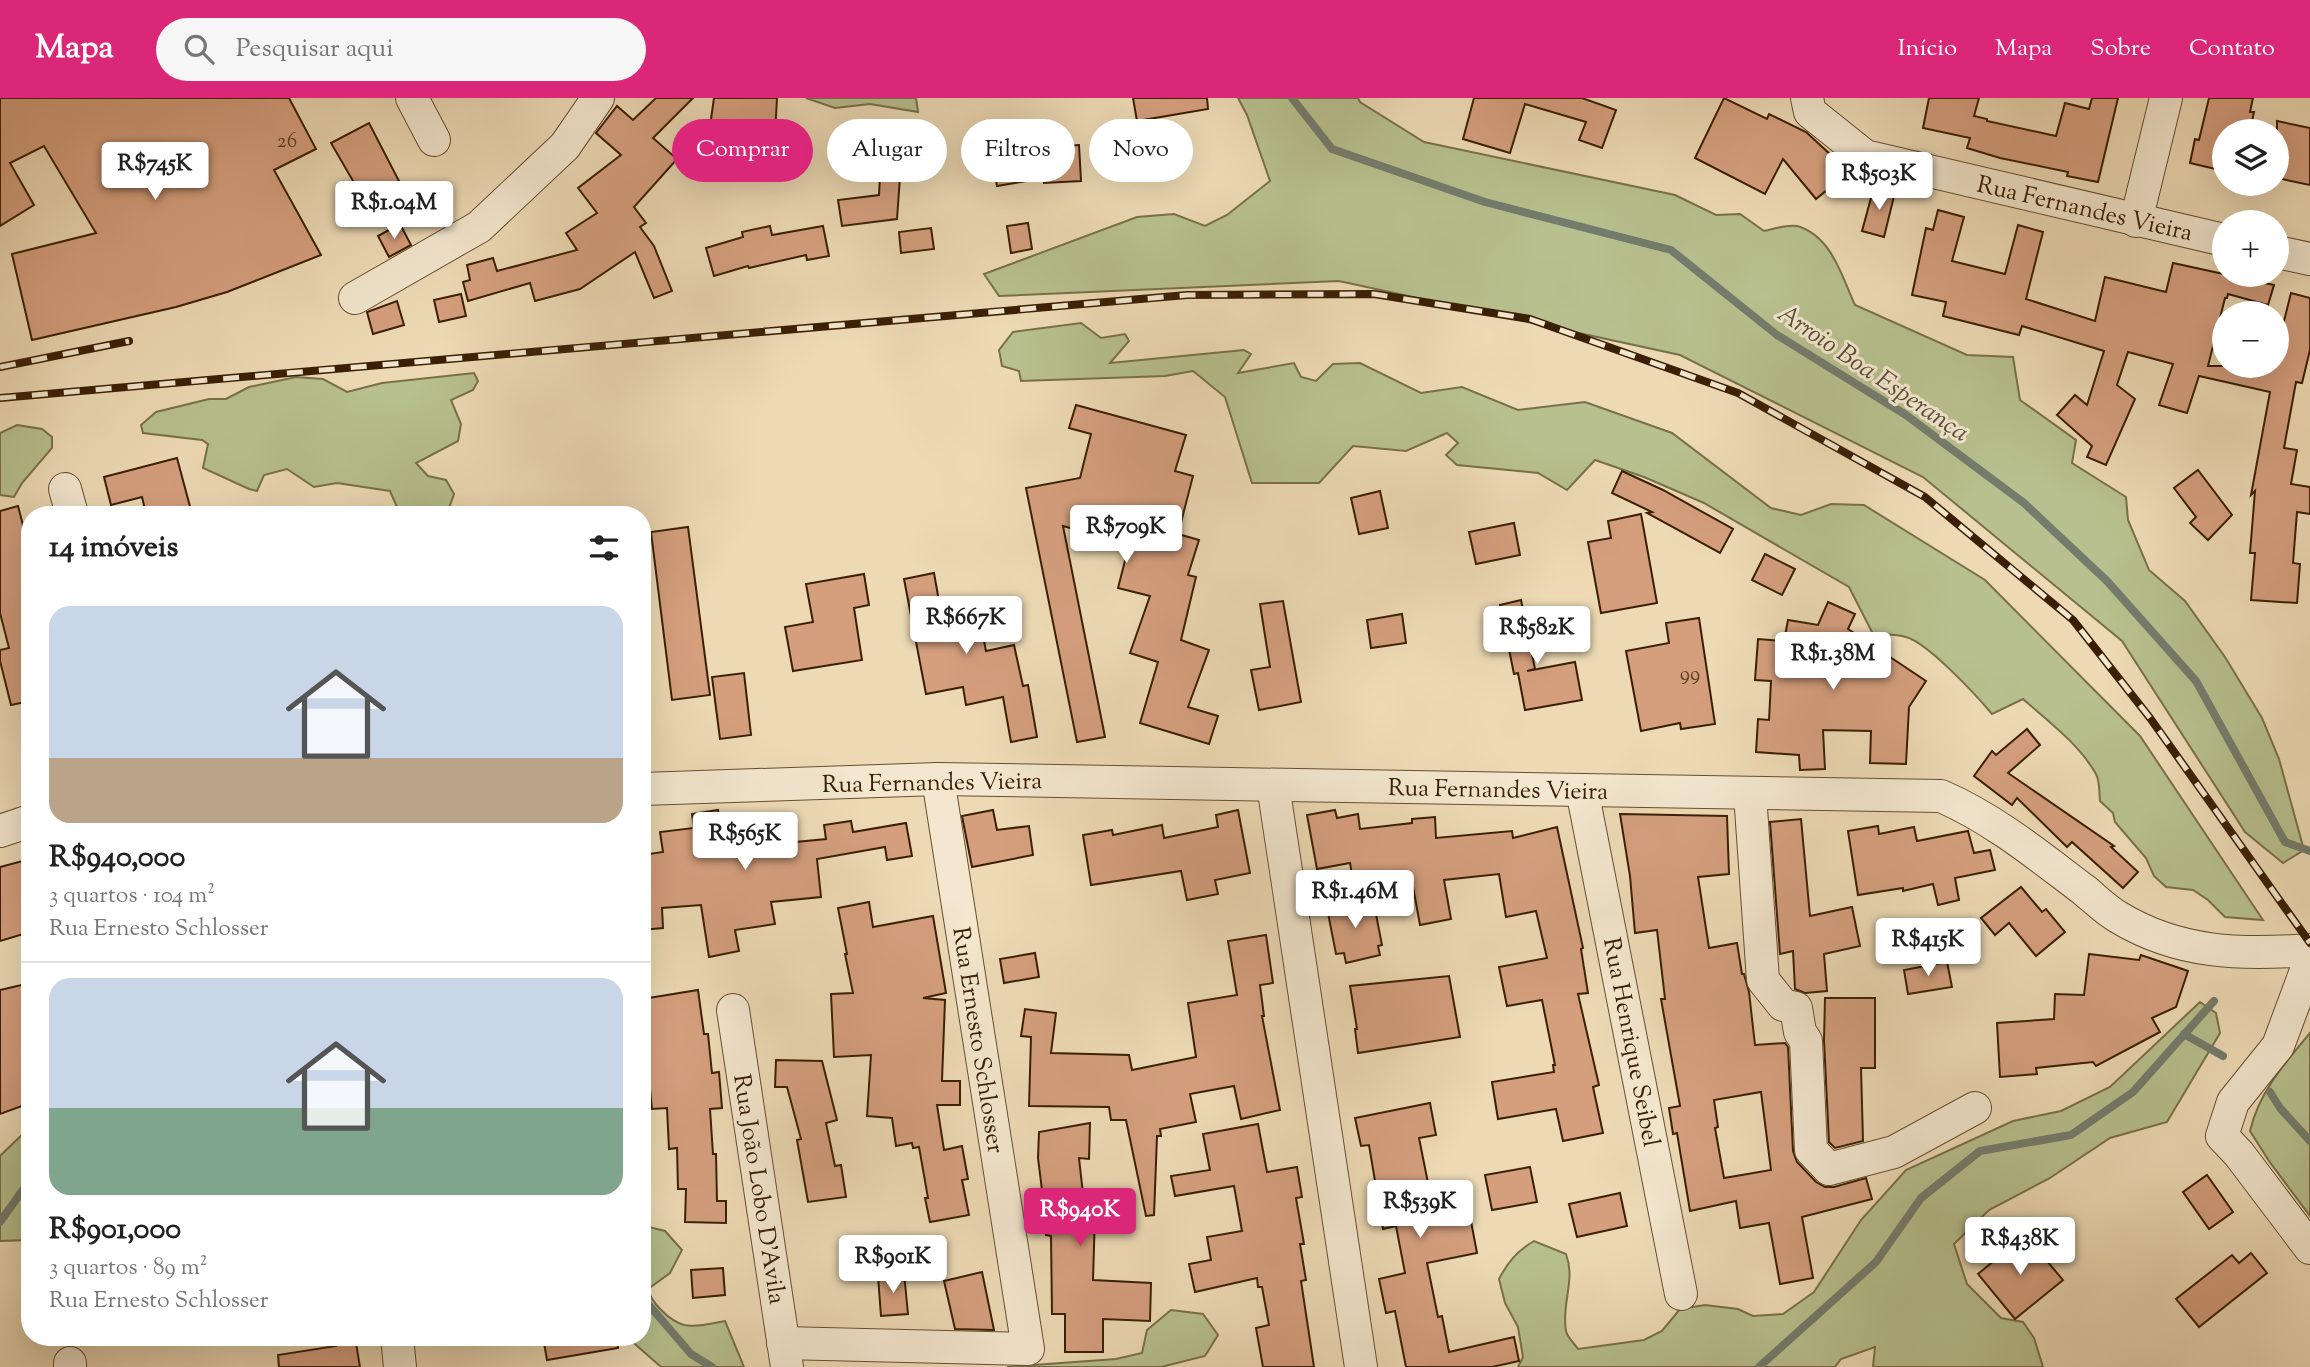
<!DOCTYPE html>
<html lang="pt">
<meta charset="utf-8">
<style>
:root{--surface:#fff;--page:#f6f6f6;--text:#222;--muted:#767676;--line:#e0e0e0;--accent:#db2777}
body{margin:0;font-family:"Sorts Mill Goudy",serif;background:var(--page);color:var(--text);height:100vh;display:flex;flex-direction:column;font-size:26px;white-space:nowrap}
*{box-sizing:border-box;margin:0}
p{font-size:23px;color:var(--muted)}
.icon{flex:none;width:38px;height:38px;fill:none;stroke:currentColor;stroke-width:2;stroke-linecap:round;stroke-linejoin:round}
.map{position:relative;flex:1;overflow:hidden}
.details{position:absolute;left:21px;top:408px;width:630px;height:840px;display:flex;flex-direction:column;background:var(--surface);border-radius:28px;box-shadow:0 7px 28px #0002}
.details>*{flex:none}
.hud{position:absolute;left:672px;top:21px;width:665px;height:63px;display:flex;gap:14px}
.fabs{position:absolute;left:2212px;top:21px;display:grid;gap:14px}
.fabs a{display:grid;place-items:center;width:77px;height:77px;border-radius:50%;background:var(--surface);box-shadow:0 7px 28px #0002;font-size:35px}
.price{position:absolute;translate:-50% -60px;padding:0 16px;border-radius:7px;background:#fff;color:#222;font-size:23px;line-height:46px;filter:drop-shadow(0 2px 4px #0008)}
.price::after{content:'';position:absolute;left:50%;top:42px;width:21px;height:16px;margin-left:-10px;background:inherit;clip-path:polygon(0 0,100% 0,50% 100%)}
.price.current{background:var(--accent);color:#fff}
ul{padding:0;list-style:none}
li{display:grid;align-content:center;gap:14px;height:371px;padding:0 28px}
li+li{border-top:2px solid var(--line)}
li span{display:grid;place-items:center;height:217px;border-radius:21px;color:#555}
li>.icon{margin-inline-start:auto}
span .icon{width:126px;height:126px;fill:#fffc;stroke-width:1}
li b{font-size:30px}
h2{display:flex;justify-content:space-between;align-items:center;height:84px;padding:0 28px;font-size:30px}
.tag{padding:0 24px;border-radius:32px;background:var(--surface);box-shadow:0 7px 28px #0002;font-size:24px;line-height:63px}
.tag.current{background:var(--accent);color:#fff}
header{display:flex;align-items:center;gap:42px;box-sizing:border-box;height:98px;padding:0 35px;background:var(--accent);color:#fff}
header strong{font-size:33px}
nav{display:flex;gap:38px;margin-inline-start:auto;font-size:24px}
.search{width:490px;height:63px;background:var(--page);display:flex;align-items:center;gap:18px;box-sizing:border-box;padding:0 24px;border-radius:38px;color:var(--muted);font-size:26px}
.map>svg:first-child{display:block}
.green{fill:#b7c08e;stroke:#797049;stroke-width:2}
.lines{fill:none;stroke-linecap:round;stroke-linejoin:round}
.stream{stroke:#747c6d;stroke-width:8}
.building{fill:#d59f7e;stroke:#3b1f04;stroke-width:2;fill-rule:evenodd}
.minor-casing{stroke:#684e30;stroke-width:34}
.minor{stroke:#f3e7cf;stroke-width:32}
.rail-casing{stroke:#3b1f04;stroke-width:8}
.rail{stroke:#f3e7cf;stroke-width:5;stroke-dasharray:16;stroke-linecap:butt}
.labels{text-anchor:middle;stroke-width:6;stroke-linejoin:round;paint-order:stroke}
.number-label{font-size:21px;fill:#623f22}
.street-label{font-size:24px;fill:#3b1f04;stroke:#f3e7cf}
.water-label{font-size:26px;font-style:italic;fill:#584e39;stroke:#f3e7cf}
</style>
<header>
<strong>Mapa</strong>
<div class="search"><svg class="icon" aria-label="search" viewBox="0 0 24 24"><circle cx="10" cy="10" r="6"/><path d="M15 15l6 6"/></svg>Pesquisar aqui</div>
<nav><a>Início</a><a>Mapa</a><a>Sobre</a><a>Contato</a></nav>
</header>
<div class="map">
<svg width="2310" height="1269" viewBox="0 0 2310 1269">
<rect width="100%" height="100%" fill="#eddab5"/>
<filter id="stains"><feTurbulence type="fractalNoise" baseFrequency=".00286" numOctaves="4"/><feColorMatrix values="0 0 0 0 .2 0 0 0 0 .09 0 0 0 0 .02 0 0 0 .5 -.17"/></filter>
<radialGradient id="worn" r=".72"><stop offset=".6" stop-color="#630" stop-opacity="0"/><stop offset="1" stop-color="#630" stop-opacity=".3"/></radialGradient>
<!-- green -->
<g class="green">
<path d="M806 0H916L918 14 870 6 835 10Z"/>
<path d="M1238 0H1358L1360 4 1424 44 1675 97 1716 117 1740 116 1764 133C1774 131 1787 126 1797 128 1832 138 1842 179 1855 207L1967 257 2013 259 2020 302 2076 342 2072 365 2126 399 2128 422 2149 472 2185 503 2225 559 2262 620 2279 661 2304 752 2283 765 2245 734 2122 543 1923 379 1680 257 1339 183 999 198 984 176 1137 119 1174 116 1205 128 1227 117 1270 83 1247 17Z"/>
<path d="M1081 225 1101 240 1125 236 1129 243 1110 265 1244 252 1251 256 1238 275 1294 265 1301 279 1316 283 1333 266 1360 265 1421 295 1462 289 1518 312 1585 304 1672 335 1771 410 1801 417 1831 406 1864 407 1985 482 2140 638 2263 822 2225 819 2208 802 2193 792 2166 789 2154 778 2146 760 2115 724 2113 715 2100 703C2099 693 2100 684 2096 676 2079 646 2048 623 2023 601L1992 616C1976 597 1928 545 1906 539 1896 536 1883 537 1873 536L1849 489 1704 405 1644 379 1595 362 1567 392 1538 375 1457 367 1446 357 1458 345 1447 335 1406 353 1353 348 1319 385H1252L1225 299 1193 273 1165 278 1021 283 1019 273 1002 268 999 252 1013 234Z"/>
<path d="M474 275 478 283 473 292 451 302 461 326 458 343 416 365 428 378 446 382 454 396 447 416H400L390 393 337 385 314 389 287 371 264 377 257 393 249 391 203 370 208 346 202 342 143 335 141 327 156 314 209 301H226L249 289 296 279 323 281 347 294 382 285Z"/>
<path d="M17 327 42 331 52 339V350L22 385 14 399 0 397V335Z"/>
<path d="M2200 904 2216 915 2220 935 2167 1024 2110 1040 2050 1080 1989 1112 1954 1146 1967 1186 2001 1220 2023 1224 2034 1240 2043 1269H1873L1875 1249 1841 1261 1835 1269H1518L1523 1259 1518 1229 1505 1205 1499 1181C1508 1164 1517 1153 1534 1143L1566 1156C1576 1182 1561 1206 1566 1233 1567 1239 1574 1245 1578 1251L1644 1242 1662 1233 1680 1211 1705 1207 1738 1211 1753 1218 1783 1216 1814 1194 1861 1122 1906 1072 2013 1023 2061 1013 2110 989Z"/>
<path d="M2310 935V1118L2269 1063 2250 1033C2259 994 2285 965 2310 935Z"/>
<path d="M30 1029V1142L0 1143V1058Z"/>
<path d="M642 1088 650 1110 649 1129 665 1133 682 1152 670 1175 648 1191C651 1205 670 1223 684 1227 695 1230 714 1225 725 1223L744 1269H661L627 1239H642Z"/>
<path d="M1171 1212 1203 1216 1218 1237 1205 1258 1161 1269H1007L1116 1261 1142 1255 1147 1232Z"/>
</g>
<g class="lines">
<!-- stream -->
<g class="stream">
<path d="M1292 0 1332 51 1485 104 1671 152 1777 237 1906 317 2024 405 2107 483 2196 583 2285 744 2310 753"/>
<path d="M2184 936 2223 958"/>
<path d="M2270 994 2280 1010 2310 1043"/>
<path d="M0 1124 30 1082"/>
<path d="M642 1199 691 1256 712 1269"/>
<path d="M1759 1269 1876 1164 1921 1100 1980 1053 2071 1037 2133 994 2214 903"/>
</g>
</g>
<!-- building -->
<g class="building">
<path d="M0 0H289L316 51 274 72 321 157 227 194 176 209 32 242 12 156 96 135 44 48 10 65 34 107 0 128Z"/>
<path d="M656 0H693L653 40 677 61 634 109 646 125 640 129 654 148 672 193 654 200 635 154 580 191 535 203 530 185 468 203 463 184 470 182 467 167 493 160 497 173 577 152 566 135 597 115 578 90 621 57 596 35 617 8 633 22Z"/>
<path d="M714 0H777L774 55H777L773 79 704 70Z"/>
<path d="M1133 0H1207L1208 11 1137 23Z"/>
<path d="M1474 0H1582L1616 12 1602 50 1579 42 1586 24 1525 6 1510 55 1463 41Z"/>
<path d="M1724 0 1767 21 1769 16 1806 34 1831 57 1835 58 1849 74 1816 101 1783 61 1765 96 1695 60Z"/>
<path d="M1929 0H1979L1974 18 1987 21V23L2056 38 2065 5 2089 11 2092 0H2118L2098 84 2067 78 2068 74 2000 60 1967 50 1970 40 1923 30Z"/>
<path d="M2209 0H2253L2250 14H2254L2250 33H2224V73L2190 65 2195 41 2199 42Z"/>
<path d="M2277 23 2310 30V87L2277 80Z"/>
<path d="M369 25 399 83 364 102 331 45Z"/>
<path d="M1023 47V50L1079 47 1081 83 1044 85V80L997 88 991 52Z"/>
<path d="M880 78 900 79 897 121 842 128 838 102 879 97Z"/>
<path d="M1874 89 1895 94 1884 139 1862 133Z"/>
<path d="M1938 112 1964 119 1952 163 2005 176 2018 127 2043 134 2026 201 2095 223 2105 179 2166 194 2173 165 2274 187 2268 207 2228 196 2227 200H2225L2208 268H2277V251L2291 195 2310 200V252L2302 285 2296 284 2284 350 2297 352 2291 386 2310 389V416L2297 414 2293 465 2300 466 2297 505 2251 502 2255 455H2250L2255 393 2251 397 2270 294 2199 278 2187 315 2159 307 2173 266 2128 254 2117 287 2135 301 2106 367 2087 359 2092 348 2057 317 2075 297 2087 307 2104 253 2022 228 2019 237 1943 218 1946 204 1912 197 1926 130 1933 132Z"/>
<path d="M1028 125 1032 151 1011 155 1007 128Z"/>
<path d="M400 126 411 147 389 159 378 138Z"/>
<path d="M770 128 772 137 823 128 829 158 807 162 806 157 749 170 748 168 714 178 706 150 743 139 742 134Z"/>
<path d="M931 130 934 151 901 155 899 134Z"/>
<path d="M461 196 466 218 439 224 434 202Z"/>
<path d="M397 203 404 227 373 236 367 214Z"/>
<path d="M1076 307 1186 337 1175 373 1193 378 1178 436 1199 442 1188 477 1196 479 1181 542 1209 552 1188 609 1218 618 1209 646 1140 625 1158 564 1130 555 1150 498 1118 490 1129 447 1063 428 1105 639 1077 644 1026 390 1080 380 1091 336 1069 330Z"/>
<path d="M177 360 192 416H146L142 399 111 407 104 379Z"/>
<path d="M2198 372 2232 417 2208 442 2190 425 2196 419 2174 390Z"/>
<path d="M1622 373 1663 392 1733 431 1720 455 1647 415 1652 414 1612 395Z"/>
<path d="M1380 393 1388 430 1359 436 1351 400Z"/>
<path d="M18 408 30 454V603L11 607 0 563V552L9 550 0 515V413Z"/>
<path d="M1641 416 1657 505 1601 515 1588 444 1611 440 1608 423Z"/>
<path d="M1514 425 1520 457 1476 466 1469 434Z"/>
<path d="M688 429 710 597 672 602 651 434Z"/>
<path d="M1765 456 1795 471 1782 497 1752 482Z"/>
<path d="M934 475 940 509 976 502 986 553 1014 547 1023 588 1028 587 1037 639 1011 644 1003 599 966 607 963 589 926 596 904 481Z"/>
<path d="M864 476 869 507 854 510 862 562 793 573 785 529 813 524 806 486Z"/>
<path d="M1521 502 1535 571 1527 573 1575 564 1582 602 1525 612 1518 575 1514 576 1500 507Z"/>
<path d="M1283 503 1301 604 1259 612 1251 572 1270 569 1260 506Z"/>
<path d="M1828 504 1855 516 1848 531 1926 583 1909 609 1906 666 1870 665 1871 633 1823 632 1825 671 1800 672 1799 657 1756 654 1758 621 1769 622 1771 583 1755 582 1758 541 1784 543 1788 522 1818 527Z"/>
<path d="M1402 516 1406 545 1371 550 1367 522Z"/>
<path d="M1699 520 1715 626 1681 631 1680 625 1641 633 1626 553 1669 545 1666 525Z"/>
<path d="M744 575 751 637 720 641 712 579Z"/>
<path d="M2027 631 2040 647 2008 675 2114 748 2111 749 2138 774 2123 790 2072 744 2067 749 2017 700 2012 707 1974 678 1992 653 1996 657Z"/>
<path d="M718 712 719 718 748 715 753 748 826 741 824 727 851 723 853 734 906 725 912 758 887 762 885 749 817 761 821 799 771 804 775 826 735 832 739 853 709 859 701 807 662 810 663 830 642 832V757L663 754 660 734 694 730 692 716Z"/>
<path d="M993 712 997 732 1029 728 1033 757 972 769 962 718Z"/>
<path d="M1238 712 1250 775 1215 782 1218 796 1187 802 1181 773 1091 787 1083 737 1112 732 1113 737 1162 727 1164 740 1218 729 1216 717Z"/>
<path d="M1335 712 1337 720 1358 716 1360 731 1412 725V721L1435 719 1436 740 1512 733 1513 740 1557 729 1583 850 1581 851 1588 895 1578 896 1599 987 1593 989 1603 1035 1563 1043 1556 1011 1498 1021 1492 984 1554 974 1553 967H1555L1542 902 1507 908 1499 869 1547 860 1536 813 1506 819 1499 776 1444 782 1451 821 1420 827 1412 783 1354 789 1350 765 1317 771 1307 717Z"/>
<path d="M1620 716 1727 718 1729 776 1698 779 1709 850 1737 845 1742 876H1744L1749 894 1755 947 1785 945 1788 949 1793 1053 1797 1064 1816 1084 1825 1089H1834L1866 1080 1872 1101 1802 1119 1813 1180 1780 1186 1769 1125 1740 1130 1736 1103 1690 1113 1677 1035 1673 1036 1669 1010 1680 1008 1661 901H1665L1657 832 1635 835 1630 778ZM1761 994 1771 1072 1724 1080 1715 1030 1718 1029 1714 1002Z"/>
<path d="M1801 721 1810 818 1852 809 1860 848 1824 856 1827 893 1805 895 1795 891 1793 853 1780 856 1770 724Z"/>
<path d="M1878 728 1879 736 1914 729 1917 743 1968 733 1974 755 1990 752 1995 772 1955 780 1959 802 1938 807 1933 786 1903 793V790L1858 797 1848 733Z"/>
<path d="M30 761V834L0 843V769Z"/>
<path d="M2021 789 2042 814 2046 811 2065 834 2036 858 2009 825 1995 837 1981 820Z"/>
<path d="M1373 801 1382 847 1378 848 1380 857 1346 865 1344 855 1336 856 1327 810Z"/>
<path d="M869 804 873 829 933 818 946 895 923 900 945 902 942 983H960V1007H937L944 1052 962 1048 968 1081 962 1082 969 1117 930 1124 925 1100H928L919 1049 913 1050 912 1045 896 1048 892 1020 867 1018 871 957 834 959 831 896 853 895 845 856H847L838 810Z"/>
<path d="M1266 837 1273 885 1260 887 1264 918H1262L1280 1012 1241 1021 1234 988 1190 996 1196 1024 1160 1031 1161 1038H1157L1154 1117 1146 1118 1126 1022H1111L1109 1009 1029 1008 1031 939 1021 938 1025 911 1056 915 1051 955 1129 957 1132 972 1196 959 1188 905 1237 897 1228 843Z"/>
<path d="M1035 855 1039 879 1004 885 1000 861Z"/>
<path d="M2089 856 2139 862 2141 857 2188 873 2176 909 2152 920 2160 934 2096 968 2093 964 2036 970 2037 976 2000 979 1997 925 2054 921 2055 896 2084 897Z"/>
<path d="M1947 864 1952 889 1908 896 1904 872Z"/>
<path d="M1449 878 1460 939 1358 955 1355 931H1357L1350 888Z"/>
<path d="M30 885V1005L0 1016V892Z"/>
<path d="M698 892 704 936H708L712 975 719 974 722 1010 710 1011 713 1056H716L717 1103H726V1125L685 1124 686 1091H678L677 1050 669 1051 667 1010 652 1011 648 972H646L642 934V901Z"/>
<path d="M1825 900H1875V970H1861L1863 1043 1835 1050 1829 1044 1824 942Z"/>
<path d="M776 962 822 963 837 1022 826 1025 835 1068 841 1067 846 1099 808 1104 797 1042 801 1041 787 989H775Z"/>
<path d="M1430 1005 1436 1037 1419 1040 1429 1090 1436 1089 1443 1123 1470 1118 1477 1155 1427 1165 1438 1219 1442 1218 1449 1254 1514 1239 1519 1263 1492 1269H1406L1395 1213 1386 1215 1379 1181 1405 1175 1396 1128 1383 1131 1369 1047 1361 1048 1355 1020Z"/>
<path d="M1090 1025 1089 1061 1079 1060 1085 1114 1095 1115 1093 1182 1151 1185 1150 1223 1103 1221V1254H1065V1216H1052L1051 1138 1046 1137 1048 1100H1043L1038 1060 1039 1034Z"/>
<path d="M1258 1026 1267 1074 1297 1069 1302 1099 1296 1100 1304 1146H1300L1306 1182 1301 1183 1314 1269H1263L1256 1230 1269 1227 1262 1189H1258L1257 1180 1195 1194 1189 1166 1211 1162 1207 1139 1242 1133 1234 1088 1175 1098 1171 1078 1210 1072 1203 1036Z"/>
<path d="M1530 1069 1537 1104 1492 1112 1485 1077Z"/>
<path d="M2207 1077 2233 1114 2209 1131 2183 1094Z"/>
<path d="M1620 1095 1627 1128 1577 1139 1569 1106Z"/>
<path d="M2025 1137 2063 1182 2015 1221 1978 1176Z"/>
<path d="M2251 1155 2267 1175 2199 1229 2176 1201 2232 1157 2239 1165Z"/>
<path d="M723 1170 725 1197 693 1200 691 1172Z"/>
<path d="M982 1174 994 1232 955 1231 944 1183Z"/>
<path d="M904 1175 908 1216 881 1218 878 1178Z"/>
<path d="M334 1239H355L360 1269H279L278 1257 336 1248Z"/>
<path d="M543 1239H617L618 1250 547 1262Z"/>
</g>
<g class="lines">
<!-- minor casing -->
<g class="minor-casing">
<g id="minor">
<path d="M412 0 434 42"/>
<path d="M1807 0 1810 14 1865 58 2224 142"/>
<path d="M2136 123 2166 0"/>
<path d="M2277 154 2310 161"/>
<path d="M355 200 479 129 565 48 598 0"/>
<path d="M65 391 72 416"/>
<path d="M1273 687 1361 1269"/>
<path d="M642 691 938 681 1941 698C1994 721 2039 758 2084 792 2095 801 2106 812 2118 819 2179 856 2241 857 2310 852"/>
<path d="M1582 692 1681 1196"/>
<path d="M1750 696 1763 882 1783 907 1796 910 1800 934 1806 943 1811 1052 1829 1071 1894 1054 1975 1010"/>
<path d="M0 733 30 723"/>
<path d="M2310 862 2278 948 2233 1004 2222 1038 2239 1056 2310 1150"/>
<path d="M733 912 787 1269"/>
<path d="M397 1239 400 1269"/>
<path d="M783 1245 1028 1251 938 681"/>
<path d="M70 1265V1269"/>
</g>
</g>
<!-- minor -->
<use href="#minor" class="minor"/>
<!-- rail casing -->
<g class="rail-casing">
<g id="rail">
<path d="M0 269 129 243"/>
<path d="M0 300 1187 197 1374 196 1530 221 1738 295 1925 399 2073 522 2150 620 2310 845"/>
</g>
</g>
<!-- rail -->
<use href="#rail" class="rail"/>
</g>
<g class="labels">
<!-- number labels -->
<g class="number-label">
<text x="287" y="49">26</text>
<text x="1690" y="582">99</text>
</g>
<!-- street labels -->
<g class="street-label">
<text transform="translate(2085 110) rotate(13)" y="8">Rua Fernandes Vieira</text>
<text transform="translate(932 684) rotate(-1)" y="8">Rua Fernandes Vieira</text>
<text transform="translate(1498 691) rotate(1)" y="8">Rua Fernandes Vieira</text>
<text transform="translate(979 942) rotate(81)" y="8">Rua Ernesto Schlosser</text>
<text transform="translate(1632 944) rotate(79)" y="8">Rua Henrique Seibel</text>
<text transform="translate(760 1091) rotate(81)" y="8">Rua João Lobo D'Avila</text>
</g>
<!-- water labels -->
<g class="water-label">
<text transform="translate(1874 274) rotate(34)" y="9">Arroio Boa Esperança</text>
</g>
</g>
<rect width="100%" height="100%" filter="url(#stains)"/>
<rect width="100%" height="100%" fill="url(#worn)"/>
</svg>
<div class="fabs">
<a><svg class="icon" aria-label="layers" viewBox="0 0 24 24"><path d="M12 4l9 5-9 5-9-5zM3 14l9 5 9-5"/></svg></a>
<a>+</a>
<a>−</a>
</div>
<b class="price" style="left:155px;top:104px">R$745K</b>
<b class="price" style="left:1879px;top:114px">R$503K</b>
<b class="price" style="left:394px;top:143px">R$1.04M</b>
<b class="price" style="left:1126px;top:467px">R$709K</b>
<b class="price" style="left:966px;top:558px">R$667K</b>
<b class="price" style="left:1537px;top:568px">R$582K</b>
<b class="price" style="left:1833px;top:594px">R$1.38M</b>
<b class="price" style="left:745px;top:774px">R$565K</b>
<b class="price" style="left:1355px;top:832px">R$1.46M</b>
<b class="price" style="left:1928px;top:880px">R$415K</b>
<b class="price" style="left:1420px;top:1142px">R$539K</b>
<b class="price current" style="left:1080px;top:1150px">R$940K</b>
<b class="price" style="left:2020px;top:1179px">R$438K</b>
<b class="price" style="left:893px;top:1197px">R$901K</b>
<div class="hud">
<a class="tag current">Comprar</a>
<a class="tag">Alugar</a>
<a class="tag">Filtros</a>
<a class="tag">Novo</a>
</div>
<section class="details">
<h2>14 imóveis<svg class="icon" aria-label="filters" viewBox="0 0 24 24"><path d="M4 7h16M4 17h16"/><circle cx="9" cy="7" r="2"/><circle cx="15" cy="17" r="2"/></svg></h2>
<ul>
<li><span style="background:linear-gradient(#c9d6e8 70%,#b9a48a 0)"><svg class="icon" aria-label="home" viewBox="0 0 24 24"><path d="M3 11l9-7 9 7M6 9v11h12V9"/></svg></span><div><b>R$940,000</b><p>3 quartos · 104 m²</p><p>Rua Ernesto Schlosser</p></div></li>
<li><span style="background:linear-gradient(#c9d6e8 60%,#7fa58c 0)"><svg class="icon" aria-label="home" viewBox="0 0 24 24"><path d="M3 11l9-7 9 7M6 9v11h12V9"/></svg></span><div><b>R$901,000</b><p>3 quartos · 89 m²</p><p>Rua Ernesto Schlosser</p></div></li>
</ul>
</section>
</div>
